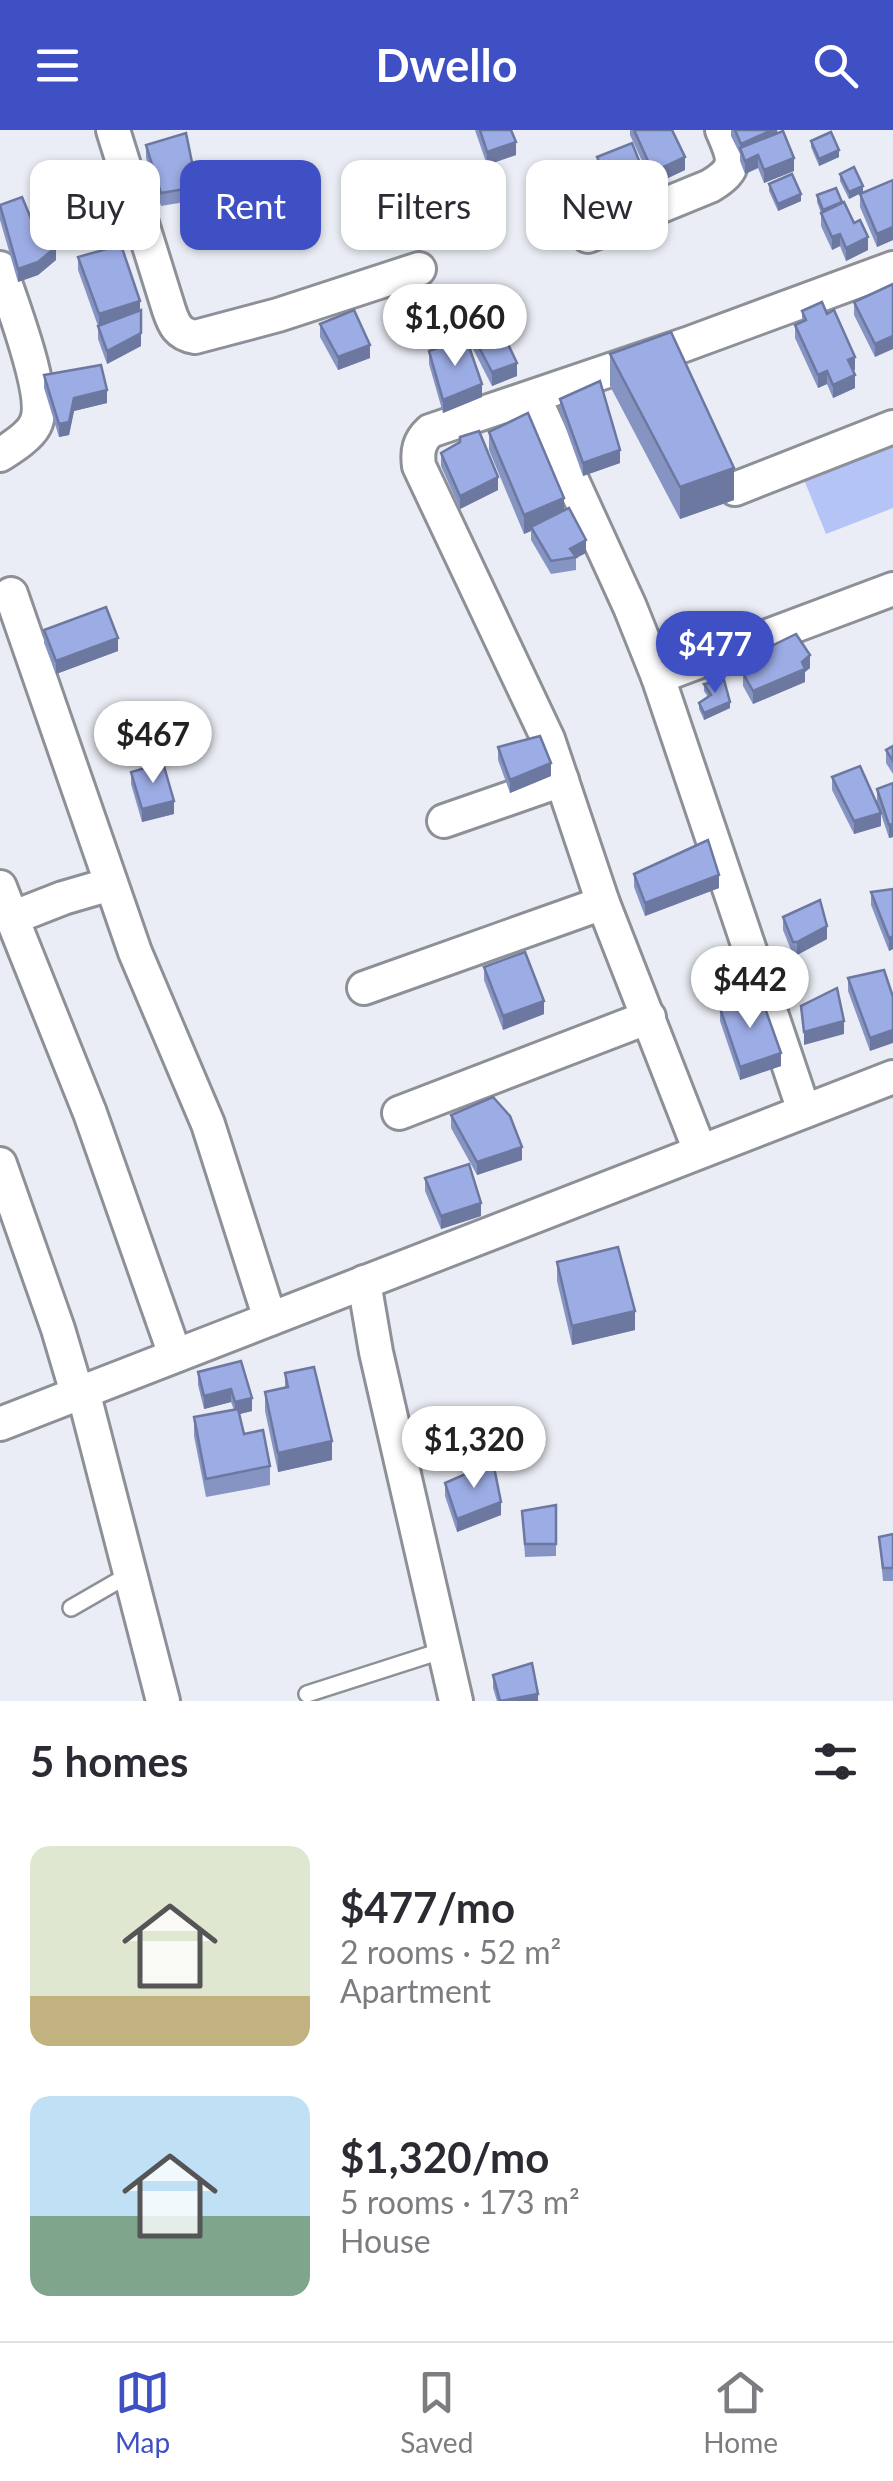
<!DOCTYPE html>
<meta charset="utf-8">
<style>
:root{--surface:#fff;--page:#f7f7f7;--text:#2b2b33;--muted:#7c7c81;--line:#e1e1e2;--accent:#3e50c3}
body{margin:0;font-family:Lato,sans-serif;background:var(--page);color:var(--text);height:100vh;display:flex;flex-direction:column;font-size:38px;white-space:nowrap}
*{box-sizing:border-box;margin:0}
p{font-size:32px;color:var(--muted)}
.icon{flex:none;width:55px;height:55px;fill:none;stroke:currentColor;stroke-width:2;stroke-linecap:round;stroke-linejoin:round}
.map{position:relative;height:1571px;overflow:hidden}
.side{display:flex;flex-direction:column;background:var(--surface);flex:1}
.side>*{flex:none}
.top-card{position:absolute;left:30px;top:30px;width:835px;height:90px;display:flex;gap:20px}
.price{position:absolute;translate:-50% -85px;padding:0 22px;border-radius:35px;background:#fff;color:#222;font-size:32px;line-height:65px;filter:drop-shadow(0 2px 5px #0008)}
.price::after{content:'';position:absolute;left:50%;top:60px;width:30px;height:22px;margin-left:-15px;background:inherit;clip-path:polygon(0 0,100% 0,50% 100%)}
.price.selected{background:var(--accent);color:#fff}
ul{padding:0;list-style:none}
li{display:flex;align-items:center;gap:30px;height:250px;padding:0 30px}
li span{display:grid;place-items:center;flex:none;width:280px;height:200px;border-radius:20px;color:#555}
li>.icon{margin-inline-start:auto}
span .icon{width:120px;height:120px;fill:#fffc;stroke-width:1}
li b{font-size:42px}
h2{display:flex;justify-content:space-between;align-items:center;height:120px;padding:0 30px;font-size:42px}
.pill{padding:0 35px;border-radius:20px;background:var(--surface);box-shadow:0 2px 8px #0004;font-size:35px;line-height:90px}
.pill.selected{background:var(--accent);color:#fff}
header{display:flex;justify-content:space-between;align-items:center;height:130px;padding:0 30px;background:var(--accent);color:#fff;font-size:45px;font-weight:700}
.tabs{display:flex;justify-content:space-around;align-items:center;height:140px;border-top:2px solid var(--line);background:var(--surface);font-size:28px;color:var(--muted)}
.tabs a{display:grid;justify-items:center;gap:5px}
.tabs .selected{color:var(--accent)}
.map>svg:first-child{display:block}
.green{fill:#b5c4f6}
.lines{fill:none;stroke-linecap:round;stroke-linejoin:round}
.service-casing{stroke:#8e9098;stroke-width:20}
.minor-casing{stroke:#8e9098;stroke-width:38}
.service{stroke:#fff;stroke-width:15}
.minor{stroke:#fff;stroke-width:32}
.wall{fill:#8694c4}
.shaded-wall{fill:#6d78a0}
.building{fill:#9cace4;stroke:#6d78a0;stroke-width:2.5}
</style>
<header><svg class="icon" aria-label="menu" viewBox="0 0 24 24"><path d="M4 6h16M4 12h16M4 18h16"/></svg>Dwello<svg class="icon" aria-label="search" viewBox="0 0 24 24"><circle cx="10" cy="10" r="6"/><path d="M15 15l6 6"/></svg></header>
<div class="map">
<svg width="893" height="1571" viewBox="0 0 893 1571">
<rect width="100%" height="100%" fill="#eaedf5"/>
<!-- green -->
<path class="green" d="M893 309V378L826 404 802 345Z"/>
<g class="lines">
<!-- service casing -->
<g class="service-casing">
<g id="service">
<path d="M71 1478 130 1444"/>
<path d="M307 1564 444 1520"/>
</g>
</g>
<!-- minor casing -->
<g class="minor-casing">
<g id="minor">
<path d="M113 0 169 180C174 195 178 204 195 207L278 185 419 139"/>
<path d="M588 106 710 56C740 38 734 28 722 0"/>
<path d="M0 138C10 169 50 269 35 295 29 307 11 318 0 325"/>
<path d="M534 267 630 477 658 547 893 459"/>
<path d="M735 359 893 297"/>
<path d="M11 464 135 822 208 994 270 1189"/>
<path d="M658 547 804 981"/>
<path d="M444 691 562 650"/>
<path d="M111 754 63 768 12 788 90 983 175 1225"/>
<path d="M0 757 12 788"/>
<path d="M364 858 603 773"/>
<path d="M399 983 649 887"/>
<path d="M700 1021 603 773 548 609 419 336C417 321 419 311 430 301L687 214 893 138"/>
<path d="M0 1034 58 1199 77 1263"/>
<path d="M364 1152 376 1222 456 1571"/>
<path d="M83 1261 163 1571"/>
<path d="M0 1294 893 947"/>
</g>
</g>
<!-- service -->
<use href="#service" class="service"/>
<!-- minor -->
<use href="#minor" class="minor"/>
</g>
<!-- wall -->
<g class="wall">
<path d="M475 0H511L516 25 487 35Z"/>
<path d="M630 0H672L685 40 653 55 630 5Z"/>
<path d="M731 0H777L794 41 764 53 758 38 745 44 740 31V24L731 6Z"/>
<path d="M811 11 839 27 819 36 811 17Z"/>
<path d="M146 15 197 57V70L161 76 146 28Z"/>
<path d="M597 27 646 61 612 75 597 40Z"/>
<path d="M840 44 863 62 849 69 840 51Z"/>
<path d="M893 50V110L877 117 860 77V64Z"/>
<path d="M769 54 801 71 778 81 769 61Z"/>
<path d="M817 65 842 73 868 120 846 131 840 116 832 120 821 96V83L817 72Z"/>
<path d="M0 75 37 103 56 130 38 145 18 152 0 90Z"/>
<path d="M356 80 399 108 370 117 356 93Z"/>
<path d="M78 127 140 181 141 216 107 234 98 209V196L78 140Z"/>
<path d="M893 154 875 227 854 185V172Z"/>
<path d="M802 181 855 240H853L855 258 833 268 827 254 818 258 795 208V195L802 191Z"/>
<path d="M320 194 370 228 338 240 320 207Z"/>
<path d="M471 202 517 246 492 256 471 215Z"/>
<path d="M429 221 482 267 443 283 429 234Z"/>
<path d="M610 224 734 370 680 389 610 256Z"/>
<path d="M44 245 107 273 74 281 69 305 59 307 44 258Z"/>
<path d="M560 269 620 333 583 346 560 282Z"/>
<path d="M489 302 564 380 586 423 576 428V440L551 444 531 410V401L524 404 489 320Z"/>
<path d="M441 323 498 360 460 379 441 336Z"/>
<path d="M44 500 118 521 56 544 44 513Z"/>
<path d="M755 524 810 538 805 542V552L753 574 743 556V543L755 532Z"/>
<path d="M704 554 730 578 704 590 699 579V573L708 567 704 561Z"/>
<path d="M893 616V644L886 633V620Z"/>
<path d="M498 617 551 646 510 663 498 630Z"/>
<path d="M131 642 174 684 142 692 131 654Z"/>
<path d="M832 647 881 696 854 704 832 660Z"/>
<path d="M893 653V707L889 708 877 672V659Z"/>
<path d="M634 744 719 758 645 786 634 757Z"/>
<path d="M893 759V819L889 821 871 775V762Z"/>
<path d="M783 787 827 809 797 825H793L783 800Z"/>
<path d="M484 837 544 884 503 900 484 850Z"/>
<path d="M884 840 870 921 848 861V848Z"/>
<path d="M720 878 781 936 740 950 720 891Z"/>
<path d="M451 985 522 1030 477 1045 451 998Z"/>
<path d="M425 1048 481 1086 441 1099 425 1061Z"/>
<path d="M557 1132 635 1200 572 1215 557 1151Z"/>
<path d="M198 1242 252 1268V1281L240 1284 244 1304 270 1336V1355L206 1367 194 1306V1287L234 1280 231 1272 204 1279 198 1255Z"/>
<path d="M285 1243 332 1330 278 1342 265 1281V1262L285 1258Z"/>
<path d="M445 1353 501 1385 457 1402 445 1366Z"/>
<path d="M556 1375V1426L525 1427 522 1381Z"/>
<path d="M893 1404V1451H883L879 1407Z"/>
<path d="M493 1545 538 1571H497L493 1558Z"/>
</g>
<!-- shaded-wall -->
<g class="shaded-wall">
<path d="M772 0H777V11L741 22V14Z"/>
<path d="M516 12V25L487 35V22Z"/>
<path d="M839 20V27L819 36V29Z"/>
<path d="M758 25V38L745 44V31Z"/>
<path d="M685 27V40L653 55V42Z"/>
<path d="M794 28V41L764 53V40Z"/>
<path d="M646 48V61L612 75V62Z"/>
<path d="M863 56V62L849 69V62Z"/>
<path d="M801 64V71L778 81V74Z"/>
<path d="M399 95V108L370 117V104Z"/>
<path d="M893 97V110L877 117V104Z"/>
<path d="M840 104V116L832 120V107Z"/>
<path d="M868 107V120L846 131V118Z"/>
<path d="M56 117V130L38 145 18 152V139Z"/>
<path d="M140 171V184L99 197V184Z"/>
<path d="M141 203V216L107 234V221Z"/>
<path d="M893 206V219L875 227V214Z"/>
<path d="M370 215V228L338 240V227Z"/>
<path d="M855 227V240L848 243V230Z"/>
<path d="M517 233V246L492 256V242Z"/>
<path d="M827 241V254L818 258V245Z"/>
<path d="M855 245V258L833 268V255Z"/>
<path d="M482 254V267L443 283V270Z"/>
<path d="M107 260V273L74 281 69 305 59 307V294L74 268Z"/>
<path d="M620 320V333L583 346V333Z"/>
<path d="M734 338V370L680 389V357Z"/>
<path d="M498 347V360L460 379V366Z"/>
<path d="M564 368V387L531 397V401L524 404V385Z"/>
<path d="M586 410V423L576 428 570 419Z"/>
<path d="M118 508V521L56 544V531Z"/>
<path d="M810 525V538L805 542V552L753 574V561Z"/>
<path d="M730 572V578L704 590V583Z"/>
<path d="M551 633V646L510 663V650Z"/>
<path d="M174 671V684L142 692V679Z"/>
<path d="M881 683V696L854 704V691Z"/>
<path d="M893 694V707L889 708V695Z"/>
<path d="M719 745V758L645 786V773Z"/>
<path d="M827 796V809L797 825V812Z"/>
<path d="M893 806V819L889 821V808Z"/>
<path d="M544 871V884L503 900V886Z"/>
<path d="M844 891V904L804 915V902Z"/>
<path d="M893 900V913L870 921V908Z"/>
<path d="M781 923V936L740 950V937Z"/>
<path d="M522 1017V1030L477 1045V1032Z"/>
<path d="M481 1073V1086L441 1099V1086Z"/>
<path d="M635 1181V1200L572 1215V1196Z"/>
<path d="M231 1259V1272L204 1279V1266Z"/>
<path d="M252 1268V1281L235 1285V1272Z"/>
<path d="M332 1311V1330L278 1342V1323Z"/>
<path d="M501 1372V1385L457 1402V1389Z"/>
<path d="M538 1564V1571H506Z"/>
</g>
<!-- building -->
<g class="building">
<path d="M480 0H511L516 12 487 22Z"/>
<path d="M634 0H672L685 27 653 42Z"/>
<path d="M735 0H772L741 14Z"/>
<path d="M783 1 794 28 764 40 758 25 745 31 740 18Z"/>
<path d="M831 2 839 20 819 29 811 11Z"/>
<path d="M186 3 197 57 161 63 146 15Z"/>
<path d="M632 13 646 48 612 62 597 27Z"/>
<path d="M854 37 863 56 849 62 840 44Z"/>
<path d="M792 44 801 64 778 74 769 54Z"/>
<path d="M893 50V97L877 104 860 64Z"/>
<path d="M836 58 842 72 823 80 817 65Z"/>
<path d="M22 67 37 103 50 102 56 117 38 132 18 139 0 75Z"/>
<path d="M391 69 399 95 370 104 356 80Z"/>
<path d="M844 72 854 93 860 90 868 107 846 118 840 104 832 107 821 83Z"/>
<path d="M121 115 140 171 99 184 78 127Z"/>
<path d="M893 154V206L875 214 854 172Z"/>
<path d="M822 172 827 184 834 180 855 227 848 230 855 245 833 255 827 241 818 245 795 195 806 190 802 181Z"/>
<path d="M141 180V203L107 221 98 196Z"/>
<path d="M354 180 370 215 338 227 320 194Z"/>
<path d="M498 193 517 233 492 242 471 202Z"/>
<path d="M671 202 734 338 680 357 610 224Z"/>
<path d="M466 208 482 254 443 270 429 221Z"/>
<path d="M101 235 107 260 74 268 69 292 59 294 44 245Z"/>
<path d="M600 251 620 320 583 333 560 269Z"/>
<path d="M528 283 564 368 524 385 489 302Z"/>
<path d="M479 301 498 347 460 366 441 323 460 312V307Z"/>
<path d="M569 378 586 410 570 419 576 427 551 431 531 397Z"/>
<path d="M106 477 118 508 56 531 44 500Z"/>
<path d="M796 504 810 525 802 532 805 539 753 561 743 543 758 530 755 524Z"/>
<path d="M724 550 730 572 704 583 699 573 711 565 704 554Z"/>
<path d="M540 606 551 633 510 650 498 617Z"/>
<path d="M893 616V631L886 620Z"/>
<path d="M163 633 174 671 142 679 131 642Z"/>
<path d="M860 636 881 683 854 691 832 647Z"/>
<path d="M893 653V694L889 695 877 659Z"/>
<path d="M708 710 719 745 645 773 634 744Z"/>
<path d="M893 759V806L889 808 871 762Z"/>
<path d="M820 770 827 796 797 812H793L783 787Z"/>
<path d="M525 822 544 871 503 886 484 837Z"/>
<path d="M884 840 893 867V900L870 908 848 848Z"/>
<path d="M837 858 844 891 804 902 801 876Z"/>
<path d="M760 864 781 923 740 937 720 878Z"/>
<path d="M493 967 510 986 522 1017 477 1032 451 985Z"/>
<path d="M469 1034 481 1073 441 1086 425 1048Z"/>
<path d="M618 1117 635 1181 572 1196 557 1132Z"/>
<path d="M241 1231 252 1268 235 1272 231 1259 204 1266 198 1242Z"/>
<path d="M314 1237 332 1311 278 1323 265 1262 288 1257 285 1243Z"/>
<path d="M238 1279 244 1304 263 1300 270 1336 206 1349 194 1287Z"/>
<path d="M493 1332 501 1372 457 1389 445 1353Z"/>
<path d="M556 1375V1414H525L522 1381Z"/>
<path d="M893 1404V1438H883L879 1407Z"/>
<path d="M532 1533 538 1564 500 1571 493 1545Z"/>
</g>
</svg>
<b class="price" style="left:455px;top:239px">$1,060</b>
<b class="price selected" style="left:715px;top:566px">$477</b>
<b class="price" style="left:153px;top:656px">$467</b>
<b class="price" style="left:750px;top:901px">$442</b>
<b class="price" style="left:474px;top:1361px">$1,320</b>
<div class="top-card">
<a class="pill">Buy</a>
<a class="pill selected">Rent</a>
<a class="pill">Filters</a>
<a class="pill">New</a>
</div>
</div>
<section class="side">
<h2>5 homes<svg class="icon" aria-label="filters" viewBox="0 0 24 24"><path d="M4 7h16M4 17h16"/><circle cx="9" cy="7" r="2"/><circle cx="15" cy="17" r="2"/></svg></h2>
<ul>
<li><span style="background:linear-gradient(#dfe7d0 75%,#c2b280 0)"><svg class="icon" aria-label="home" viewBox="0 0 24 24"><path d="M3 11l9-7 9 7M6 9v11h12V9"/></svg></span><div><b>$477/mo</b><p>2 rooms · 52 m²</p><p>Apartment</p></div></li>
<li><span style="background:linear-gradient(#bfe0f5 60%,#7fa58c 0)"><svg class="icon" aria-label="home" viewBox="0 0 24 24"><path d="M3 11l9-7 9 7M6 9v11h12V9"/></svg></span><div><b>$1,320/mo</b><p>5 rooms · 173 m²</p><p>House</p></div></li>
</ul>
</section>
<nav class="tabs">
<a class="selected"><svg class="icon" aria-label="map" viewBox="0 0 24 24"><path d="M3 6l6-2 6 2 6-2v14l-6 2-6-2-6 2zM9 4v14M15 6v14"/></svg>Map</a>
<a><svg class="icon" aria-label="saved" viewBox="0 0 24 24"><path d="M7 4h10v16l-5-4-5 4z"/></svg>Saved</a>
<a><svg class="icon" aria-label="home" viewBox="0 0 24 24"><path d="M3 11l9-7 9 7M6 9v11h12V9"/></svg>Home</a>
</nav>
